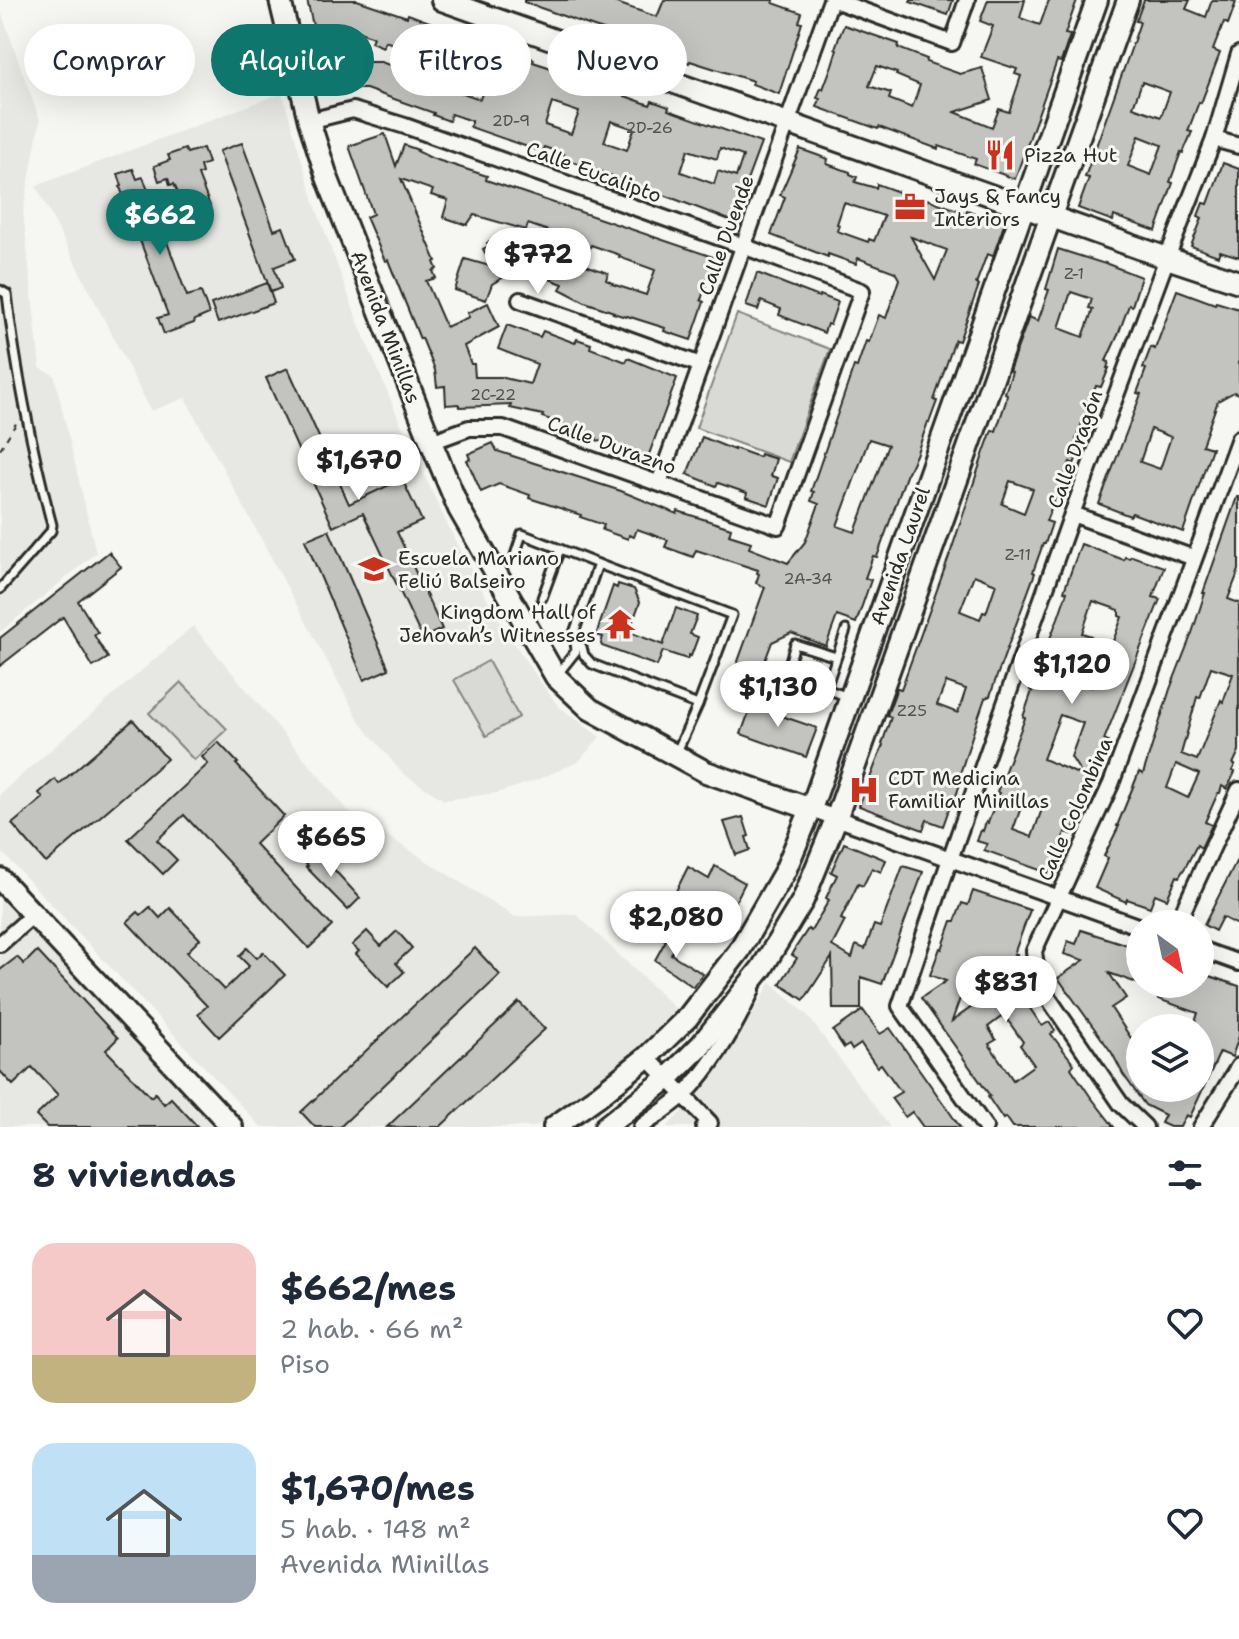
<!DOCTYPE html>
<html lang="es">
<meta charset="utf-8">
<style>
:root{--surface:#fff;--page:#f6f6f7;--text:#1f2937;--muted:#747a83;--accent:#0f766e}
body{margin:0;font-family:"Shantell Sans",sans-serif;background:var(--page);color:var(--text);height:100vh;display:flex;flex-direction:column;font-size:30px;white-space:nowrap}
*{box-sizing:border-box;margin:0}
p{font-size:26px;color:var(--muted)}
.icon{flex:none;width:44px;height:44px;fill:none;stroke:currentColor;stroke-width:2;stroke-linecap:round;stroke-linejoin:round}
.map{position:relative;height:1127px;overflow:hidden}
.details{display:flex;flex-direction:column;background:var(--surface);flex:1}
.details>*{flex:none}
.top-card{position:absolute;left:24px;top:24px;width:800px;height:72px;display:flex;gap:16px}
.needle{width:52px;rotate:147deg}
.controls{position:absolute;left:1126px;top:910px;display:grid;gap:16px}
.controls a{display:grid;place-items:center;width:88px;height:88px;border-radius:50%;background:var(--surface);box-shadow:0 8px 32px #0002;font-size:40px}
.price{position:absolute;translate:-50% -68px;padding:0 18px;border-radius:28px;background:#fff;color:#222;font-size:26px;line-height:52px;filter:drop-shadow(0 2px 4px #0008)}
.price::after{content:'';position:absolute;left:50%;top:48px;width:24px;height:18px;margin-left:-12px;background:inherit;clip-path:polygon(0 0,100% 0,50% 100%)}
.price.current{background:var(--accent);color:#fff}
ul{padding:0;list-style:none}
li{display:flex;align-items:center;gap:24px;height:200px;padding:0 32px}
li span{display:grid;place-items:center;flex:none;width:224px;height:160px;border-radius:24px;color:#555}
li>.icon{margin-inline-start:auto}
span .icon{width:96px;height:96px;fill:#fffc;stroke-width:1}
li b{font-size:34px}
h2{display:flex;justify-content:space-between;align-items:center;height:96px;padding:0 32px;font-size:34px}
.tag{padding:0 28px;border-radius:36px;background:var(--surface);box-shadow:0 8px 32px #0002;font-size:28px;line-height:72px}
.tag.current{background:var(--accent);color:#fff}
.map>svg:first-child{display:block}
.built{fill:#e7e7e3}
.green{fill:#d9d9d5;stroke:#828280;stroke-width:2}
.building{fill:#c3c3c0;stroke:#2b2b2b;stroke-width:2;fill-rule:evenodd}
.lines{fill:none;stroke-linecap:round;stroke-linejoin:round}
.lane-casing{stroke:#2b2b2b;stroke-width:13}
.street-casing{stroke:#2b2b2b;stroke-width:20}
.secondary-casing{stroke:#2b2b2b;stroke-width:26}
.path{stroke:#2b2b2b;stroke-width:2;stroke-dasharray:6 6;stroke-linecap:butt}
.lane{stroke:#f6f6f2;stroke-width:7}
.street{stroke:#f6f6f2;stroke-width:14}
.secondary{stroke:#f6f6f2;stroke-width:20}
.labels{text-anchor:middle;stroke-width:6;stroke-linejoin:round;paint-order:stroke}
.number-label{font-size:16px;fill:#515150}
.poi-label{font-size:20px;fill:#2b2b2b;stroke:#f6f6f2;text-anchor:start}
.street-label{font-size:20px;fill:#2b2b2b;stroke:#f6f6f2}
</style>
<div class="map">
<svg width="1239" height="1127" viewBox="0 0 1239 1127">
<rect width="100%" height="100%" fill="#f6f6f2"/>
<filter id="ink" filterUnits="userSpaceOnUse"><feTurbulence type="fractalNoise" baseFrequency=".0125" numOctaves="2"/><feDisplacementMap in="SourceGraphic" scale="16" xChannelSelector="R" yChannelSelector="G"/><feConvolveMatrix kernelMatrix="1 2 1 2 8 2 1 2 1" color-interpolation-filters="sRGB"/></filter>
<g filter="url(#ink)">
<!-- built -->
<g class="built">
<path d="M0 9 40 121 23 212 40 368 54 375 96 553 0 632Z"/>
<path d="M282 93 315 205 360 327 408 441 449 528 493 610 529 666 558 706 600 737 578 762 534 781 497 793 444 800 402 773 360 722 185 398 151 411 36 186Z"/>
<path d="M193 626 348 811 515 917 576 914 676 1009 606 1081 535 1127H261L0 850V794Z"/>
<path d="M0 900 54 954 213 1127H0Z"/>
<path d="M771 982 807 1015 890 1127H667L706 1086 746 1025Z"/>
</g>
<!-- green -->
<g class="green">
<path d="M737 314 830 349 789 462 696 428Z"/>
<path d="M488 661 519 717 486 736 454 680Z"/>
<path d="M181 682 227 729 194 760 149 713Z"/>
</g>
<!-- building -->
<g class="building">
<path d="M307 0H357L407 17 408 14 435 24 433 28 492 48 493 44 534 59 533 62 585 79 584 80 611 91 650 105 652 101 669 107 668 110 761 143 732 221 672 198 658 193 657 195 617 181 618 178 563 158 564 154 544 147 542 152 470 127 472 121 451 114 449 121 433 115 434 113 366 89H353L363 62H381L426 78 432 58 385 41 383 47 371 42 373 37 347 27 315 34ZM449 66 461 70 462 68 488 77 480 99 442 86ZM552 103 579 112 571 134 545 125ZM611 121 634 129 627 150 604 142ZM720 148 743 156 736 177 718 171 714 184 681 172 688 150 717 159Z"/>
<path d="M524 0H608L657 17 664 0H774L773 3 802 13 799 22 802 23 779 94 752 84 753 81 690 61 689 63 668 55 669 51 594 27 524 2Z"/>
<path d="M911 0H953L948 15 910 2Z"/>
<path d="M988 0H1025L1020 18 1040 25 1049 0H1077L1065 34 1070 35 1061 62 1057 61 1015 179 974 164 976 159 939 146 938 149 879 127 878 129 817 107 820 99 817 98 821 88 823 89 832 65 837 49 835 48 844 25 899 44 898 48 927 59 926 62 960 74 982 68 992 100 955 112 992 127 999 109 1009 112 1021 76 1015 74 1017 69 981 57 993 26 980 21ZM877 66 897 73 896 75 920 85 912 108 889 99 891 93 869 86Z"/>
<path d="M1144 0H1190L1186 9 1206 17 1212 0H1230L1236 2 1228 24 1224 22 1213 50 1220 53 1201 103 1199 102 1188 131 1192 132 1183 153 1181 152 1170 182 1173 183 1156 231 1114 216 1113 221 1078 208 1089 178 1085 177 1131 49 1140 22 1136 21ZM1142 82 1170 92 1161 117 1133 107ZM1139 136 1162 145 1151 175 1128 166Z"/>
<path d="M333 53H348L347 89H333Z"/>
<path d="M385 134 396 166 404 145 418 150 417 151 431 158 487 176 486 180 498 184 722 260 716 276 715 275 713 280 708 278 701 300 704 302 703 305 691 340 664 331 665 328 627 316 626 317 613 313 614 312 585 302 560 289 563 284 520 268 492 284 486 300 455 290 465 259 493 267 483 249 489 246 487 243 504 233 515 255 530 261 533 253 541 255 548 231 528 224 526 230 474 215 467 225 443 217 448 200 431 195 433 190 401 179 436 261 434 262 437 269 433 271 436 278 426 281 446 327 469 317 467 313 488 303 499 327 464 346 471 364H474L475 377H504V378L530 384 537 364 498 349 507 325 540 337 543 331 575 343 577 339 591 344 590 348 626 362 628 358 677 378 648 457 596 440 597 438 591 434 542 417 543 415 510 408 511 405 460 407 459 404 446 405 445 386 437 387 435 370 422 338 420 339 390 265 388 260 385 261 366 217 373 214 349 146ZM591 245 620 255 619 257 655 270 646 295 612 284 613 283 606 280 608 273 583 264Z"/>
<path d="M242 143 274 230 283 227 295 259 274 267 281 288 271 292 219 151Z"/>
<path d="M203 148 208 163 200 166 202 173 198 175 210 206 187 215 174 184 170 185 168 178 159 181 154 166 170 160 168 155 185 149 187 153Z"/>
<path d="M800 149 828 159 827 164 850 172V174L857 177 855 182 876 188 877 184 926 202 927 199 966 213 967 210 996 221 999 212 1001 213 1005 222 993 256 987 254 976 284 979 285 959 341 955 340 934 400 937 401 929 423 928 422 916 455 906 476 877 557 873 556 865 578 871 580 856 623 837 616 826 646 791 633 772 642 759 677 736 667 765 587 756 583 759 574 757 573 758 570 696 550 693 557 665 547 668 540 637 529 634 537 629 535 628 539 602 530 604 525 580 517 581 515 529 498 530 495 499 484 481 492 467 460 470 459 468 454 493 443 497 451 621 491 677 514 678 511 731 528 729 535 751 542 749 548 788 563 805 542 819 504 811 501 814 492 811 491 854 366 857 367 866 341 869 342 879 315 886 318 899 279 895 272 858 258 856 264 828 254V257L771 235 785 197 780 195ZM844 203 884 216 874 241 869 239 868 242 837 231 839 225 837 224ZM911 237 947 250 935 280ZM869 439 888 445 855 532 837 526Z"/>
<path d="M1223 163 1239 169V257L1220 251 1218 256 1191 246 1202 218 1198 216 1203 203 1208 204Z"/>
<path d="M133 169 137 179 143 177 187 296 201 292 209 314 195 320 194 323 164 334 158 318 168 315 120 187 122 186 118 174Z"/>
<path d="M1058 249 1105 264V263L1141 277 1132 306 1129 305 1118 335 1106 361 1109 362 1107 368H1109L1101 387 1096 386 1076 439 1083 441 1074 464 1070 462 1046 521 1052 523 1045 544H1043L1033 572 1035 573 998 673 990 696 985 698 976 724 957 783 960 784 955 799 953 798 943 826 927 820 923 830 859 806 883 745 882 744 891 717 887 715 897 688 901 689 951 551 984 452 992 430 996 431 1006 401 1007 394 1005 393 1012 372 1009 371 1029 317 1038 321 1049 290 1046 289ZM1071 292 1092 299 1089 308 1093 309 1083 337 1059 328ZM1010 481 1033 489 1024 513 1002 504ZM974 575 996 584 986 613 983 612 980 619 960 611ZM946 682 966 689 958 713 937 705Z"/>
<path d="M757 273 819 297 820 295 838 302 830 325 827 324 824 333 779 315 781 309 761 301 758 310 746 306Z"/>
<path d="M267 283 274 303 218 323 211 304Z"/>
<path d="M1177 290 1215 304 1216 302 1239 309V394L1234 392 1218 401 1202 445 1212 448 1183 532 1132 513 1130 516 1099 504 1141 394 1137 393 1146 369 1143 368 1151 347 1155 349ZM1151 429 1171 437 1160 469 1140 462Z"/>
<path d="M288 368 349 504 402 479 422 521 397 532 442 629 422 638 363 513 333 527 266 378Z"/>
<path d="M702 437 734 450V448L759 457 760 454 776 459 771 476 778 478 769 505 746 497 747 493 718 483 716 486 687 474Z"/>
<path d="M1237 497H1239V570L1228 599 1239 603V751L1233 764 1235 765 1232 771 1235 772 1227 789 1222 786 1220 793H1218L1205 822 1212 825 1201 848 1197 845 1186 866 1179 877 1177 876 1167 899 1155 894 1150 907 1127 899 1126 902 1095 888 1108 858 1104 856 1119 826H1117L1139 772 1143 774 1170 689 1192 633 1205 593H1203ZM1211 667 1233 674 1223 702 1221 700 1197 760 1181 754 1197 697 1200 698ZM1176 764 1199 774 1188 798 1167 788Z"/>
<path d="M329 530 389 669 364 680 305 540Z"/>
<path d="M1081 544 1124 560 1125 557 1129 558 1132 556 1164 567 1153 597 1160 599 1104 740 1108 742 1098 771 1093 769 1072 834 1065 832 1053 866 1051 865 1048 873 984 850 987 844 977 841 981 830 983 831 986 822 988 823 999 793 997 792 1025 718 1023 717 1032 691 1030 690 1058 618 1067 592 1064 591ZM1093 601 1119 610V616L1122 617 1110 649 1089 642 1091 636 1082 633ZM1080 653 1102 660 1092 687 1071 679ZM1060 715 1083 723 1071 757 1083 776 1043 759ZM1023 802 1042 809 1032 837 1013 830Z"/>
<path d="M109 552 121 567 78 601 98 633 94 635 108 658 93 667 63 617 0 666V638Z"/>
<path d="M618 584 634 589 640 602 629 632 663 645 676 608 697 616 690 634 698 637 691 656 689 655 687 659 663 651 657 666 602 646 601 644 603 637 596 635 613 586 617 588Z"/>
<path d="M754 698 778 706 776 714 817 728 806 757 741 734Z"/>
<path d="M133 720 167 759 46 863 12 824 43 798 39 793 55 779 59 784Z"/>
<path d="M218 742 238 763 236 764 284 816 255 844 332 926 309 948 184 815 157 840 177 860 163 874 128 839 208 764 202 757Z"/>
<path d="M743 817 749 836 746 837 750 850 736 855 724 822Z"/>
<path d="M844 843 886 860 881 872 872 868 863 886 858 884 841 919 845 921 832 946 852 958 856 945 865 949 874 925 880 927 903 866 923 872 882 984 861 977V1009H833L832 957 804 1000 780 984 797 958 792 955 795 950H794L808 929 811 931 829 900 826 898 837 875 831 872Z"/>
<path d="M312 850 318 856 320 854 360 898 348 910 306 867 308 866 302 859Z"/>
<path d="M1239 856V926L1222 917 1215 931 1204 925Z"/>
<path d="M715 866 745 883 726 920 676 891 688 867 709 879Z"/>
<path d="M973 891 1030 910 1014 954H1017L1013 977 973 970 971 977 968 976 952 1021 1014 977 1028 999 1025 1001 1042 1026 1049 1022 1055 1031 1051 1034 1074 1064 1071 1068 1090 1096 1114 1127H1013L1006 1117 1003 1119 988 1097 990 1096 921 998 946 981 930 975 940 948 942 949 952 921H955L962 903 968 905ZM1004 1015 1023 1042 1020 1045 1034 1065 1013 1080 989 1044 996 1040 988 1027Z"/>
<path d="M150 907 160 918 170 908 200 939 187 952 224 990 249 966 239 956 247 948 257 958 263 952 285 975 219 1037 198 1014 207 1006 127 922 138 912 141 915Z"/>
<path d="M668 927 682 934 671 954 703 974 693 987 655 960 666 940 662 938Z"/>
<path d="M1081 930 1140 949V984L1109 973 1126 998 1111 1008 1131 1038 1135 1037 1140 1044V1088H1200V1028H1193L1198 1013 1158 999 1163 984H1201L1204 974 1239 986V1036L1232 1057 1220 1052 1190 1117 1186 1115 1180 1127H1170L1161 1123 1165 1115 1145 1105 1123 1074 1112 1053 1058 978 1084 960 1064 954 1068 941 1076 944Z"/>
<path d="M367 931 381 946 397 931 412 948 396 963 404 972 388 987 356 954 359 951 352 945Z"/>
<path d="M475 948 500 975 340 1127H315L301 1112Z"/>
<path d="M37 951 118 1038 106 1050 151 1097 155 1093 164 1104 171 1098 198 1127H47L36 1116 58 1095 32 1067 13 1085 0 1071V970L17 957 24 964Z"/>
<path d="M519 1002 545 1029 440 1127H387Z"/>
<path d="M863 1010 880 1034 890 1028 960 1127H923L912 1112 905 1117 891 1098 901 1092 881 1064 877 1067 861 1044 852 1050 849 1045 844 1048 833 1031Z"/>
</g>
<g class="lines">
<!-- lane casing -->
<g class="lane-casing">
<g id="lane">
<path d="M0 290 7 294C16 372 32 449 52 525L51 531 0 589"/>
<path d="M515 555 522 534 598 564"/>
<path d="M542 598 560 549"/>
<path d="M576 643 582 647 584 655 592 664 698 705"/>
<path d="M836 657 795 644 786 674 848 697"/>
<path d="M557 675 576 651 574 633 598 564 732 615 698 705 676 754"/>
<path d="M826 688 846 630"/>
</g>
</g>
<!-- street casing -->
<g class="street-casing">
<g id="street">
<path d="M834 0 952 43 967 0"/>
<path d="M309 121 353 110 405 126 743 246 862 291 778 526 503 428H469L431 442"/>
<path d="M1214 139 1239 146"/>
<path d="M520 300 701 365"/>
<path d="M659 483 831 0"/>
<path d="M1072 514 1194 558"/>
<path d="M811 809 1140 927"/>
<path d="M1177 924 1239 790"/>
<path d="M0 944 34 914"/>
<path d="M1200 949 1239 963"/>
<path d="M647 1057 710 1123 704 1127"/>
<path d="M641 1127C656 1116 673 1105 687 1092 715 1062 735 1027 752 990"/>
<path d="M985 1127 900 1006 950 859 1072 514 1167 258 1214 139 1239 54"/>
<path d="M1145 1127 1121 1104 1038 983 1034 951 1111 784 1239 438"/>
<path d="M1201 1127 1239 1066"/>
</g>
</g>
<!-- secondary casing -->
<g class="secondary-casing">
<g id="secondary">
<path d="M280 0 309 121 327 177 431 442 459 509 556 677 590 709 706 772 811 809"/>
<path d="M442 0 1167 258 1239 282"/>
<path d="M0 879 232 1127"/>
<path d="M554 1127 598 1096 647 1057 688 1017 739 951 785 871 811 809 1097 0"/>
<path d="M605 1127 668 1078 701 1045 762 968 803 900 836 819 1128 0"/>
</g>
</g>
<!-- path -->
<path class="path" d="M0 449 17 422"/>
<!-- lane -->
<use href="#lane" class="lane"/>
<!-- street -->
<use href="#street" class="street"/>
<!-- secondary -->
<use href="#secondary" class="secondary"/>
</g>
</g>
<!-- icons -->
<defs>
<g id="restaurant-bare" transform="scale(2.4)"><path d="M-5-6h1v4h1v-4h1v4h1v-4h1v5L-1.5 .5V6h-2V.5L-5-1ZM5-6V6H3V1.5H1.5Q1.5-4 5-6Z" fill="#c8321e" stroke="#f6f6f2" stroke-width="2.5" paint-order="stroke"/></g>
<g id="office-bare" transform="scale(2.4)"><path d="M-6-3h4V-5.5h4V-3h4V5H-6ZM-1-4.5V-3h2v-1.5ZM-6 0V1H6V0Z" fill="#c8321e" stroke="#f6f6f2" stroke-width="2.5" paint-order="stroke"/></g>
<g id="school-bare" transform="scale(2.4)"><path d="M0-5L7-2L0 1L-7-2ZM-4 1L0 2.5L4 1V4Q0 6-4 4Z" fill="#c8321e" stroke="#f6f6f2" stroke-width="2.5" paint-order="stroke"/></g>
<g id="temple-bare" transform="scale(2.4)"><path d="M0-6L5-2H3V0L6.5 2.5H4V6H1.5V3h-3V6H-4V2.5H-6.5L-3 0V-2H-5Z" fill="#c8321e" stroke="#f6f6f2" stroke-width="2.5" paint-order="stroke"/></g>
<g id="hospital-bare" transform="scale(2.4)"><path d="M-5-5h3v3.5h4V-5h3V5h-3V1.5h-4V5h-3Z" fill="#c8321e" stroke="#f6f6f2" stroke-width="2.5" paint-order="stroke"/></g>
</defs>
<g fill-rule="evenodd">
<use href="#restaurant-bare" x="1000" y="155"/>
<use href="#office-bare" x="910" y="207"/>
<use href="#school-bare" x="374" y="569"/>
<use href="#temple-bare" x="620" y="624"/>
<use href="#hospital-bare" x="864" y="790"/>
</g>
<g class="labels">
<!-- number labels -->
<g class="number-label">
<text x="511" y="126">2D-9</text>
<text x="649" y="133">2D-26</text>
<text x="1074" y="279">Z-1</text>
<text x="493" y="400">2C-22</text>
<text x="1018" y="560">Z-11</text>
<text x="808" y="584">2A-34</text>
<text x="912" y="716">Z25</text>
</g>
<!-- poi labels -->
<g class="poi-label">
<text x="1024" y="162">Pizza Hut</text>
<text x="934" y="203">Jays &amp; Fancy<tspan x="934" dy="23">Interiors</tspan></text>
<text x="398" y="565">Escuela Mariano<tspan x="398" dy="23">Feliú Balseiro</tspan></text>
<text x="596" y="619" text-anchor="end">Kingdom Hall of<tspan x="596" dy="23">Jehovah’s Witnesses</tspan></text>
<text x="888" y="785">CDT Medicina<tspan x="888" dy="23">Familiar Minillas</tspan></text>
</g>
<!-- street labels -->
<g class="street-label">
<text transform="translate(594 172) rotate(20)" y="7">Calle Eucalipto</text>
<text transform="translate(726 235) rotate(-70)" y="7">Calle Duende</text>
<text transform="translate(386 327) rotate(69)" y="7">Avenida Minillas</text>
<text transform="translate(612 445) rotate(20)" y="7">Calle Durazno</text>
<text transform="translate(1075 449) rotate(-70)" y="7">Calle Dragón</text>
<text transform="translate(900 556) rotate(-71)" y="7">Avenida Laurel</text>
<text transform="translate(1075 809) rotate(-66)" y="7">Calle Colombina</text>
</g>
</g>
</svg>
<div class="controls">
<a><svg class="needle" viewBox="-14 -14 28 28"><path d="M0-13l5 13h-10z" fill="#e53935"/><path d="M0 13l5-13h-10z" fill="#747a83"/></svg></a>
<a><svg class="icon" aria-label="layers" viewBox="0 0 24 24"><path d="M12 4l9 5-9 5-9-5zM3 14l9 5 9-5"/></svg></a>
</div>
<b class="price current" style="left:160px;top:257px">$662</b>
<b class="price" style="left:538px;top:296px">$772</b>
<b class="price" style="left:359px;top:502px">$1,670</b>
<b class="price" style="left:1072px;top:706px">$1,120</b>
<b class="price" style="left:778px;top:729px">$1,130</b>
<b class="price" style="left:331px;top:879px">$665</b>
<b class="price" style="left:676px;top:959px">$2,080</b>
<b class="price" style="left:1006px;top:1024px">$831</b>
<div class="top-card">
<a class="tag">Comprar</a>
<a class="tag current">Alquilar</a>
<a class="tag">Filtros</a>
<a class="tag">Nuevo</a>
</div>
</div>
<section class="details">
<h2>8 viviendas<svg class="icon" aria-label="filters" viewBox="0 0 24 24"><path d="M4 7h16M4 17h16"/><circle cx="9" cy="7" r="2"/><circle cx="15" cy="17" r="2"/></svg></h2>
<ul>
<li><span style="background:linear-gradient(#f6c9c9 70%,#c2b280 0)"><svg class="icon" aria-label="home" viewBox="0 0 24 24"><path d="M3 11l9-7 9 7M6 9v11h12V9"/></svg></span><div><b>$662/mes</b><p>2 hab. · 66 m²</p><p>Piso</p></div><svg class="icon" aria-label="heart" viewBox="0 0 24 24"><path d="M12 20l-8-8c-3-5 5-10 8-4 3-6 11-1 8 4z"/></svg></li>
<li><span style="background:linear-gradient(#bfe0f5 70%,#9aa5b1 0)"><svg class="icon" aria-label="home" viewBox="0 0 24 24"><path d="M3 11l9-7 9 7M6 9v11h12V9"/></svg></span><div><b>$1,670/mes</b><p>5 hab. · 148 m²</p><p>Avenida Minillas</p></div><svg class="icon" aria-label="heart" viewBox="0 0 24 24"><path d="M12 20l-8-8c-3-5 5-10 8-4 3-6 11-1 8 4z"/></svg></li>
</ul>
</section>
